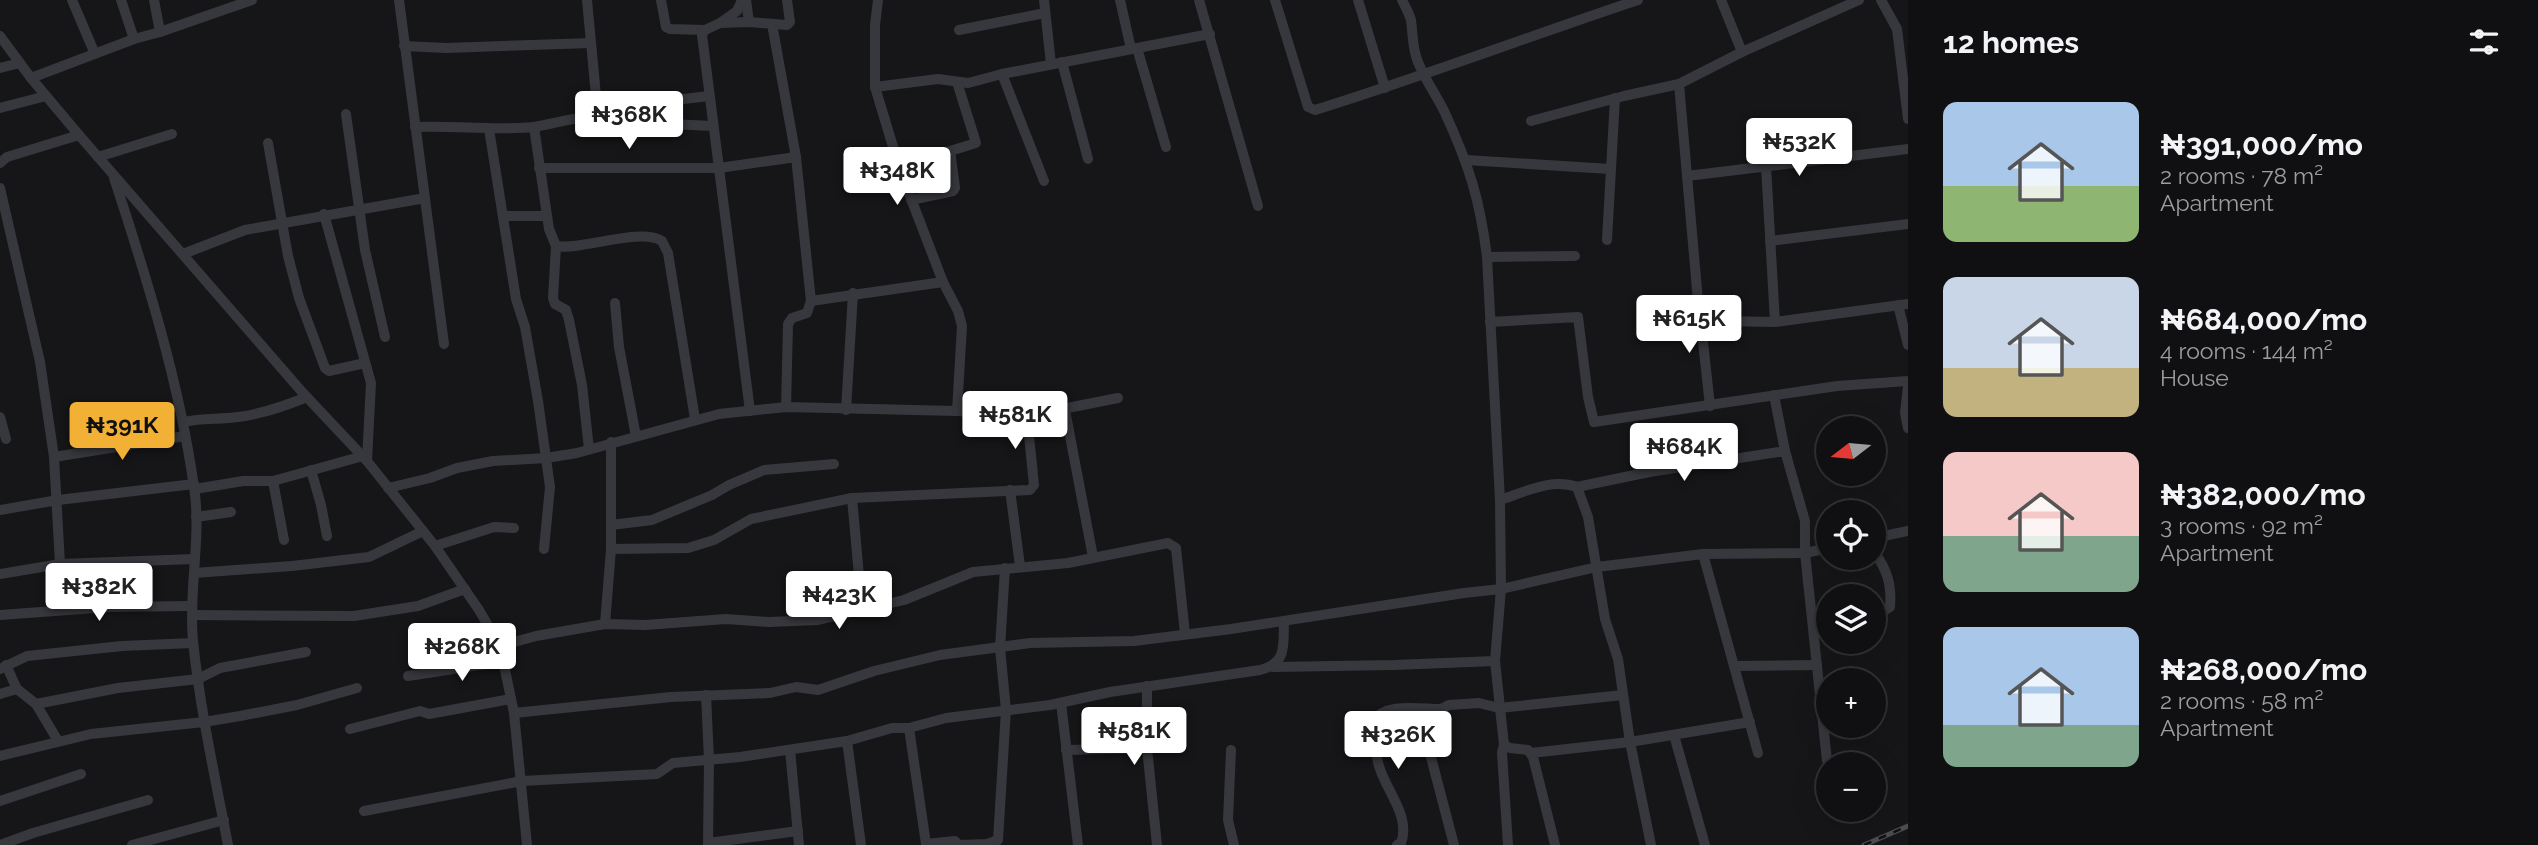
<!DOCTYPE html>
<meta charset="utf-8">
<style>
:root{--surface:#101012;--page:#1e1e20;--text:#f1f3f6;--muted:#9c9d9f;--line:#303032;--accent:#f2b134}
body{margin:0;font-family:Raleway,sans-serif;background:var(--page);color:var(--text);height:100vh;display:flex;flex-direction:column;font-size:26px;white-space:nowrap}
*{box-sizing:border-box;margin:0}
p{font-size:23px;color:var(--muted)}
.icon{flex:none;width:38px;height:38px;fill:none;stroke:currentColor;stroke-width:2;stroke-linecap:round;stroke-linejoin:round}
.map{position:relative;flex:1;overflow:hidden}
.side{display:flex;flex-direction:column;background:var(--surface);width:630px}
.side>*{flex:none}
.needle{width:46px;rotate:254deg}
.tools{position:absolute;left:1816px;top:416px;display:grid;gap:14px}
.tools a{display:grid;place-items:center;width:70px;height:70px;border-radius:50%;background:var(--surface);box-shadow:0 7px 28px #0002,0 0 0 2px var(--line);font-size:35px}
.price{position:absolute;translate:-50% -60px;padding:0 16px;border-radius:7px;background:#fff;color:#222;font-size:23px;line-height:46px;filter:drop-shadow(0 2px 4px #0008)}
.price::after{content:'';position:absolute;left:50%;top:42px;width:21px;height:16px;margin-left:-10px;background:inherit;clip-path:polygon(0 0,100% 0,50% 100%)}
.price.on{background:var(--accent);color:#111}
ul{padding:0;list-style:none}
li{display:flex;align-items:center;gap:21px;height:175px;padding:0 35px}
li span{display:grid;place-items:center;flex:none;width:196px;height:140px;border-radius:14px;color:#555}
li>.icon{margin-inline-start:auto}
span .icon{width:84px;height:84px;fill:#fffc;stroke-width:1}
li b{font-size:30px}
h2{display:flex;justify-content:space-between;align-items:center;height:84px;padding:0 35px;font-size:30px}
main{display:flex;flex:1;min-height:0}
.map>svg:first-child{display:block}
.lines{fill:none;stroke-linecap:round;stroke-linejoin:round}
.minor{stroke:#37383d;stroke-width:10}
.rail-casing{stroke:#4a4c52;stroke-width:5}
.rail{stroke:#111113;stroke-width:2.5;stroke-dasharray:8;stroke-linecap:butt}
</style>
<main>
<div class="map">
<svg width="1908" height="845" viewBox="0 0 1908 845">
<rect width="100%" height="100%" fill="#161618"/>
<g class="lines">
<!-- minor -->
<g class="minor">
<path d="M72 0 95 54"/>
<path d="M121 0 134 39"/>
<path d="M399 0 444 344"/>
<path d="M587 0 598 117"/>
<path d="M661 0 666 27 670 29 705 30 720 23 749 22 787 25 790 22 787 0"/>
<path d="M746 0 749 22"/>
<path d="M878 0 875 25V87L900 170 943 282 958 311 962 326 957 411"/>
<path d="M1044 0 1051 64"/>
<path d="M1120 0 1131 49"/>
<path d="M1199 0 1258 206"/>
<path d="M1275 0 1308 107 1315 110C1424 76 1530 36 1638 0"/>
<path d="M1358 0 1385 88"/>
<path d="M1721 0 1742 52"/>
<path d="M1881 0 1897 29 1908 119"/>
<path d="M720 23 737 11 742 0"/>
<path d="M772 24 796 157 811 301 807 313 792 318 788 324 786 407"/>
<path d="M705 30 702 35 750 411"/>
<path d="M959 30 1045 13"/>
<path d="M160 32 252 0"/>
<path d="M0 36 31 78 79 135 303 393 367 461 435 546 479 610 500 646 514 713 527 845"/>
<path d="M404 46 446 48 591 43"/>
<path d="M1137 48 1166 147"/>
<path d="M1062 62 1088 159"/>
<path d="M0 68 20 63"/>
<path d="M1002 74 1044 181"/>
<path d="M31 78 134 39 160 32 154 0"/>
<path d="M1679 84 1698 301 1704 310 1720 321 1775 322 1908 304"/>
<path d="M875 87 938 79 968 83 1002 74 1210 34"/>
<path d="M658 102 709 96"/>
<path d="M0 108 46 96"/>
<path d="M346 114 365 250 385 337"/>
<path d="M1531 121 1624 96 1679 84 1742 52 1859 0"/>
<path d="M415 127C455 125 495 131 534 127 560 123 582 113 608 121L712 126"/>
<path d="M534 127 549 229 556 246 553 298 555 304 566 310 569 320 582 385 589 449"/>
<path d="M489 129 516 299 525 327 538 401 550 487 544 549"/>
<path d="M268 143 288 256 299 298 325 368 329 371 365 363"/>
<path d="M98 157 172 134"/>
<path d="M1466 160 1610 169"/>
<path d="M0 163 7 157 79 135"/>
<path d="M1766 166 1775 322"/>
<path d="M539 168H719L796 157"/>
<path d="M1687 176 1908 149"/>
<path d="M114 178C147 279 179 381 194 487 202 538 188 589 193 641 200 709 215 777 228 845"/>
<path d="M0 188 40 362 54 457 60 564"/>
<path d="M911 200 953 191 955 188 950 151 976 143 957 82"/>
<path d="M324 214 371 383 367 461"/>
<path d="M504 216H547"/>
<path d="M1607 240 1615 98"/>
<path d="M1770 241 1908 224"/>
<path d="M556 246C580 251 640 227 662 241L668 253 695 419"/>
<path d="M183 254 245 230 425 198"/>
<path d="M1487 257 1575 256"/>
<path d="M811 301 943 282"/>
<path d="M615 303 619 347 636 436"/>
<path d="M1699 305 1710 406"/>
<path d="M1898 305 1908 345"/>
<path d="M1490 322 1578 317 1588 397 1594 422 1837 386 1908 381"/>
<path d="M1908 386 1905 413 1908 428"/>
<path d="M1774 395 1785 451 1805 521V553L1827 761"/>
<path d="M846 410 853 293"/>
<path d="M1065 410 1093 557"/>
<path d="M0 417 6 439"/>
<path d="M184 422C202 417 220 420 238 417 262 414 285 406 307 397"/>
<path d="M54 457 185 436"/>
<path d="M311 470 321 505 327 536"/>
<path d="M273 481 284 540"/>
<path d="M1577 487 1649 472 1785 451"/>
<path d="M388 488 430 478 457 468 493 461 546 458 577 453 719 414 786 407 957 411 1027 416 1118 398"/>
<path d="M195 489 243 481H273L363 456"/>
<path d="M1010 490 1020 566"/>
<path d="M852 498 862 609"/>
<path d="M1500 500C1525 492 1551 478 1577 487L1588 517 1605 619 1618 659 1630 742 1651 845"/>
<path d="M0 510 58 500 194 484"/>
<path d="M196 517 231 512"/>
<path d="M611 525 652 520 712 495 729 485 764 470 834 464"/>
<path d="M1874 538 1908 531"/>
<path d="M435 546 494 527 514 528"/>
<path d="M611 549 688 548 714 540 751 519 852 498 1030 490 1034 485 1027 416"/>
<path d="M1874 552C1887 569 1892 585 1890 607L1874 617"/>
<path d="M1703 554 1758 753"/>
<path d="M194 573 292 566 369 557 423 531"/>
<path d="M0 574 60 564 194 559"/>
<path d="M0 615 110 607 191 606"/>
<path d="M192 615 354 616 418 606 465 589"/>
<path d="M605 624 611 549V442"/>
<path d="M1814 630 1829 627"/>
<path d="M500 646 536 636 605 624 645 625 726 619 769 622 818 620 904 600 973 572 1068 563 1168 543 1176 548 1185 634"/>
<path d="M1495 661 1504 745 1510 748 1528 750 1533 757 1555 845"/>
<path d="M6 665 17 689 36 704 58 741"/>
<path d="M1734 666 1817 665"/>
<path d="M1273 667 1394 665 1495 661 1501 589 1500 500 1487 257C1480 200 1469 165 1445 113 1437 96 1425 80 1418 62 1412 48 1413 34 1411 20 1409 13 1405 6 1402 0"/>
<path d="M0 669 27 656 122 646 193 643"/>
<path d="M408 676 486 664 502 656"/>
<path d="M1147 686V748L1157 845"/>
<path d="M0 694 17 689"/>
<path d="M706 695 709 760 708 845"/>
<path d="M1061 703 1078 845"/>
<path d="M36 704 118 688 198 679 220 668 306 652"/>
<path d="M514 713 671 697 770 693 796 687 818 690 874 671 940 655 1030 643 1134 641 1231 629 1464 593 1501 589 1597 567 1703 554 1805 553 1829 548"/>
<path d="M909 728 926 844 955 841 958 845 987 844 998 840 1006 710 1000 648 1005 568"/>
<path d="M350 729 420 711 429 714 511 699"/>
<path d="M1674 735 1705 845"/>
<path d="M847 741 861 845"/>
<path d="M1504 745 1502 753 1508 845"/>
<path d="M790 750 799 845"/>
<path d="M1066 750 1147 748"/>
<path d="M1231 750 1228 820 1234 845"/>
<path d="M1531 753 1630 742 1750 722"/>
<path d="M0 756 91 734 204 722 240 716 297 705 357 688"/>
<path d="M0 801 81 774"/>
<path d="M364 811 522 781 657 774 673 763 740 757 847 741 892 728H909L946 718 1050 705 1110 692 1260 670C1288 663 1283 645 1284 621"/>
<path d="M708 843 798 831"/>
<path d="M0 845 33 833 148 800"/>
<path d="M132 845 224 820"/>
<path d="M1397 845 1401 843C1411 816 1386 791 1379 766 1375 752 1374 736 1372 722 1385 702 1419 709 1441 709"/>
<path d="M1454 845 1427 742 1441 709 1449 705 1479 703 1499 708 1623 695"/>
</g>
<!-- rail casing -->
<g class="rail-casing">
<path id="rail" d="M1864 845 1908 826"/>
</g>
<!-- rail -->
<use href="#rail" class="rail"/>
</g>
</svg>
<div class="tools">
<a><svg class="needle" viewBox="-14 -14 28 28"><path d="M0-13l5 13h-10z" fill="#e53935"/><path d="M0 13l5-13h-10z" fill="#9c9d9f"/></svg></a>
<a><svg class="icon" aria-label="locate" viewBox="0 0 24 24"><circle cx="12" cy="12" r="6"/><path d="M12 2v4M12 18v4M2 12h4M18 12h4"/></svg></a>
<a><svg class="icon" aria-label="layers" viewBox="0 0 24 24"><path d="M12 4l9 5-9 5-9-5zM3 14l9 5 9-5"/></svg></a>
<a>+</a>
<a>−</a>
</div>
<b class="price" style="left:629px;top:151px">₦368K</b>
<b class="price" style="left:1799px;top:178px">₦532K</b>
<b class="price" style="left:897px;top:207px">₦348K</b>
<b class="price" style="left:1689px;top:355px">₦615K</b>
<b class="price" style="left:1015px;top:451px">₦581K</b>
<b class="price on" style="left:122px;top:462px">₦391K</b>
<b class="price" style="left:1684px;top:483px">₦684K</b>
<b class="price" style="left:99px;top:623px">₦382K</b>
<b class="price" style="left:839px;top:631px">₦423K</b>
<b class="price" style="left:462px;top:683px">₦268K</b>
<b class="price" style="left:1134px;top:767px">₦581K</b>
<b class="price" style="left:1398px;top:771px">₦326K</b>
</div>
<section class="side">
<h2>12 homes<svg class="icon" aria-label="filters" viewBox="0 0 24 24"><path d="M4 7h16M4 17h16"/><circle cx="9" cy="7" r="2"/><circle cx="15" cy="17" r="2"/></svg></h2>
<ul>
<li><span style="background:linear-gradient(#a9c7e8 60%,#8fb573 0)"><svg class="icon" aria-label="home" viewBox="0 0 24 24"><path d="M3 11l9-7 9 7M6 9v11h12V9"/></svg></span><div><b>₦391,000/mo</b><p>2 rooms · 78 m²</p><p>Apartment</p></div></li>
<li><span style="background:linear-gradient(#c9d6e8 65%,#c2b280 0)"><svg class="icon" aria-label="home" viewBox="0 0 24 24"><path d="M3 11l9-7 9 7M6 9v11h12V9"/></svg></span><div><b>₦684,000/mo</b><p>4 rooms · 144 m²</p><p>House</p></div></li>
<li><span style="background:linear-gradient(#f6c9c9 60%,#7fa58c 0)"><svg class="icon" aria-label="home" viewBox="0 0 24 24"><path d="M3 11l9-7 9 7M6 9v11h12V9"/></svg></span><div><b>₦382,000/mo</b><p>3 rooms · 92 m²</p><p>Apartment</p></div></li>
<li><span style="background:linear-gradient(#a9c7e8 70%,#7fa58c 0)"><svg class="icon" aria-label="home" viewBox="0 0 24 24"><path d="M3 11l9-7 9 7M6 9v11h12V9"/></svg></span><div><b>₦268,000/mo</b><p>2 rooms · 58 m²</p><p>Apartment</p></div></li>
</ul>
</section>
</main>
